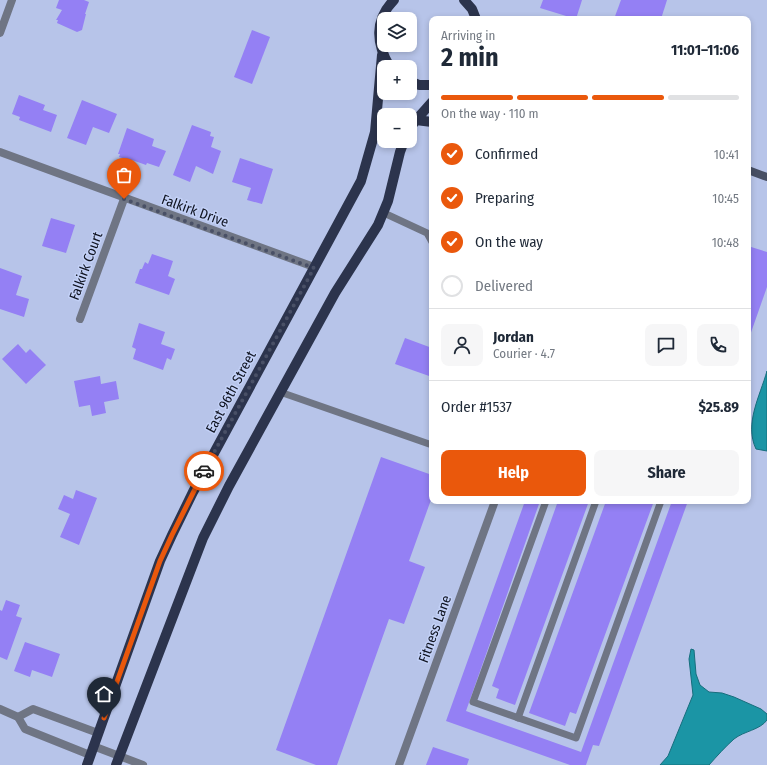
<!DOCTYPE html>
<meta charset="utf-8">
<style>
:root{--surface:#fff;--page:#f6f6f7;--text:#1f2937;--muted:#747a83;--line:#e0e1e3;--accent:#ea580c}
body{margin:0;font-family:"Fira Sans Condensed",sans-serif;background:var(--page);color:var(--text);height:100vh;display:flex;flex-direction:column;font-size:15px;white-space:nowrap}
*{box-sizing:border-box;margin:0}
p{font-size:13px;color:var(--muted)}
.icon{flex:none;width:22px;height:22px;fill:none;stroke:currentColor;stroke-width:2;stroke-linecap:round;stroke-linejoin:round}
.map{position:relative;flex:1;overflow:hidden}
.panel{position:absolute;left:429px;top:16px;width:322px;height:488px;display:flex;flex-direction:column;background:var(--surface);border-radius:8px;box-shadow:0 2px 6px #0003}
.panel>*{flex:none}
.buttons{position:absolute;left:377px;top:12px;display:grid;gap:8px}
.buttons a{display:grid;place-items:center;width:40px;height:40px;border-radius:8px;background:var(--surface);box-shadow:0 2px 6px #0003;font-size:20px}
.pin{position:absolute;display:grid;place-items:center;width:34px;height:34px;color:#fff;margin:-41px -17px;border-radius:50% 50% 50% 0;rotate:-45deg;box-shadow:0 0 4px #0007}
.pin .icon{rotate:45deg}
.courier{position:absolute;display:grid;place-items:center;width:40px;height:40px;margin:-20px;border:3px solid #ea580c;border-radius:50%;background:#fff;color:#222;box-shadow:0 1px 5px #0007}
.summary em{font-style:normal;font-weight:700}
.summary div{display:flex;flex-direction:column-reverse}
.summary{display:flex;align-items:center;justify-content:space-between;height:68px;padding:0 12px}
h1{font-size:26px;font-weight:700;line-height:30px}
.bar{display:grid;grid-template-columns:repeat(4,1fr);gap:6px 4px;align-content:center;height:48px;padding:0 12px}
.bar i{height:5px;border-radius:3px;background:var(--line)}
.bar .current{background:var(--accent)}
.bar p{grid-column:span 4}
.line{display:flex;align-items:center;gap:10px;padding:0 12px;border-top:1px solid var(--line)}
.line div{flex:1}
.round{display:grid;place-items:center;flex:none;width:42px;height:42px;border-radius:8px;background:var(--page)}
ol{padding:0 12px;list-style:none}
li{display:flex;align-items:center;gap:12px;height:44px}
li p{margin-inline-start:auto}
li .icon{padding:4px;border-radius:50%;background:var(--accent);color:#fff;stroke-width:4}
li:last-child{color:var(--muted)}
li i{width:22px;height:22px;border:2px solid var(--line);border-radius:50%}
.button{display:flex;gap:8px;margin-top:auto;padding:8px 12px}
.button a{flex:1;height:46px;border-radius:8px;background:var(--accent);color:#fff;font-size:16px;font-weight:700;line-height:46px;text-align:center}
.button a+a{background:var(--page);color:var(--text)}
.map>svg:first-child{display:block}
.water{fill:#1b95a5;stroke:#176e7d}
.building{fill:#9480f4}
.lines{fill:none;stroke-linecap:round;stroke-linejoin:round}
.lane{stroke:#6f7584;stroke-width:7}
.street{stroke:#6f7584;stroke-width:8}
.secondary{stroke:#474f64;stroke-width:8}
.primary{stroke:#2c344d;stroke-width:10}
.done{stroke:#495066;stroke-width:4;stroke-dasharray:0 7.2}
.route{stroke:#ea580c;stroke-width:5}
.labels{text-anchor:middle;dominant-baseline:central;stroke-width:3;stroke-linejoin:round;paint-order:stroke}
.street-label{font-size:14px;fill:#0e121f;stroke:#c3d1f7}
</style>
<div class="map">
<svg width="767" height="765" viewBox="0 0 767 765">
<rect width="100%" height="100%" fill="#b7c4e9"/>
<g class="water">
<path d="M767,371V451L756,449C744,424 760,396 767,371Z"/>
<path d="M691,649L694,650L696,674L700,685L709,692L722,693L734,697L761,709L767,714V720C760,730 744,731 734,739C725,747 717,756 709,765H660L668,756L693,695L689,659Z"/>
</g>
<g class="building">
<polygon points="59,0 84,0 89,2 85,14 86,14 82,30 77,32 57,23 58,20 56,20 62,10 56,8"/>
<polygon points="543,0 582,0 576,19 540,8"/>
<polygon points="621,0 667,0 661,19 614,19"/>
<polygon points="252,30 270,37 252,84 234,77"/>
<polygon points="19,95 45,105 43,110 57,115 51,132 19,120 20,117 12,114"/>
<polygon points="82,100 117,114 109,133 93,127 86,145 67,138"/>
<polygon points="192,125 211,132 210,136 214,137 211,147 221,151 213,174 196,166 190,182 173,175"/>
<polygon points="127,128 154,139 152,146 166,151 159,167 147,163 146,165 132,160 132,161 119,157 120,154 118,154"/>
<polygon points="240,158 273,169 262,204 247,200 251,188 232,182"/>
<polygon points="51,218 75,225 66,253 42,246"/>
<polygon points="748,246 767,252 767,287 748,341"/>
<polygon points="152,254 173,261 168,276 175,279 169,295 135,283 140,269 142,269 145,262 148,264"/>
<polygon points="0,268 22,276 16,295 29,299 24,317 0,309"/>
<polygon points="139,323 165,332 161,344 175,349 171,360 167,358 163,370 133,359 136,349 132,347"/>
<polygon points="405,338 432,348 432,377 395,364"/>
<polygon points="18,344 26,353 30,349 46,365 26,384 2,359"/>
<polygon points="100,376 101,384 116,381 119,399 104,402 106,413 92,416 90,405 79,407 74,381"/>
<polygon points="381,457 432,475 432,497 409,561 425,567 404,624 389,619 337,765 316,765 276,750"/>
<polygon points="76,490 97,498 79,545 60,537 70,514 58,509 64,495 73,499"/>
<polygon points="525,501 540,501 466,711 581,752 672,501 688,501 599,746 593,745 586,765 570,765 446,721"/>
<polygon points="558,501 589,501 515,705 496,698 499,689 492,686"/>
<polygon points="606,501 654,501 576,714 570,712 565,726 529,713"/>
<polygon points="6,600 20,605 16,616 22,618 7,660 0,657 0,610 2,611"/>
<polygon points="25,642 60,654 52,677 32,670 30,677 14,671"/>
<polygon points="433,747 469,759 467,765 426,765"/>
</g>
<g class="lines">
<g class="lane">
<polyline points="384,213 427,233 432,242"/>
<polyline points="280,392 432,445"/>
<polyline points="546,501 473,702 576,738 661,501"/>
<polyline points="518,718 596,501"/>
</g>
<g class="street">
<polyline points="0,33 12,0"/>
<polyline points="0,152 314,267"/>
<polyline points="80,319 124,199"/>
<polyline points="0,709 18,717 25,729 90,755"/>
<polyline points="18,717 33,709 98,733"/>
<polyline points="93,746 143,765"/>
<polyline points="399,765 495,501"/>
</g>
<polyline class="secondary" points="748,170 767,177"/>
<g class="primary">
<polyline points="464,0 472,9 476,19"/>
<path d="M390,67C376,44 374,20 394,0"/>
<polyline points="410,81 419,85 432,85"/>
<polyline points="416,120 432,122"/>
<polyline points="410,128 416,120 432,102"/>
<polyline points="87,765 160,561 172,535 193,492 361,181 375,132 382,55"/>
<polyline points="116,765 203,538 229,486 335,293 378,225 388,201 400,152 404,141"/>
</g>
</g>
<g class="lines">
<polyline class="done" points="124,199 314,268 204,471"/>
<polyline class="route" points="104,718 160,561 172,535 204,471"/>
</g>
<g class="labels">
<g class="street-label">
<text transform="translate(195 211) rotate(20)">Falkirk Drive</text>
<text transform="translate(86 266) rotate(-70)">Falkirk Court</text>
<text transform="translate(231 392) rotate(-62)">East 96th Street</text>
<text transform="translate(435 629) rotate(-70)">Fitness Lane</text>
</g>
</g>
</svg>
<div class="buttons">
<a><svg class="icon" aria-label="layers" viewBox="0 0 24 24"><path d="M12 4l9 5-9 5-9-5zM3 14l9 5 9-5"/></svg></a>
<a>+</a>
<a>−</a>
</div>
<div class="pin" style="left:124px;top:199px;background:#ea580c"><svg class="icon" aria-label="bag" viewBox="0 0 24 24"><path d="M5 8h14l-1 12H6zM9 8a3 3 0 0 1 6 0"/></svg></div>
<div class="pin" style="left:104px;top:718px;background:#1f2937"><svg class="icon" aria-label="home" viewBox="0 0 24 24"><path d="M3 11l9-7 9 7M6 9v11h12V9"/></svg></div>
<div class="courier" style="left:204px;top:471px"><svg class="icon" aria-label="car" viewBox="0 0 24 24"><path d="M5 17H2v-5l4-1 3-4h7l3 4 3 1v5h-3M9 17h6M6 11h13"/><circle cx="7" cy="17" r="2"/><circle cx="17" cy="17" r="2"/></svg></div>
<section class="panel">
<div class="summary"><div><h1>2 min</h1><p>Arriving in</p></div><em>11:01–11:06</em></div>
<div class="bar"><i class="current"></i><i class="current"></i><i class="current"></i><i></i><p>On the way · 110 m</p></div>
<ol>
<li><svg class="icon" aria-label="check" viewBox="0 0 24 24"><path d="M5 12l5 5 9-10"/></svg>Confirmed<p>10:41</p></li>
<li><svg class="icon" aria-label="check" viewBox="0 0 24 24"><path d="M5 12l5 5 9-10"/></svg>Preparing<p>10:45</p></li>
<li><svg class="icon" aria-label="check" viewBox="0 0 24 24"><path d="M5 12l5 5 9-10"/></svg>On the way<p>10:48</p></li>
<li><i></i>Delivered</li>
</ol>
<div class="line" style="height:72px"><a class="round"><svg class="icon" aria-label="person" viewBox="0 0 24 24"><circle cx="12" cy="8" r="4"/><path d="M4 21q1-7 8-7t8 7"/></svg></a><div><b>Jordan</b><p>Courier · 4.7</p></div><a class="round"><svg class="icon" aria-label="chat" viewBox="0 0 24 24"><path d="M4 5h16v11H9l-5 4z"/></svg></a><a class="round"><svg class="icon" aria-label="phone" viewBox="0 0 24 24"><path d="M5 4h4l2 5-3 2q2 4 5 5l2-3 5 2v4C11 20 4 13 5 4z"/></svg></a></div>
<div class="line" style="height:52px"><div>Order #1537</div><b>$25.89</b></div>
<div class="button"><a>Help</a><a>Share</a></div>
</section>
</div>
